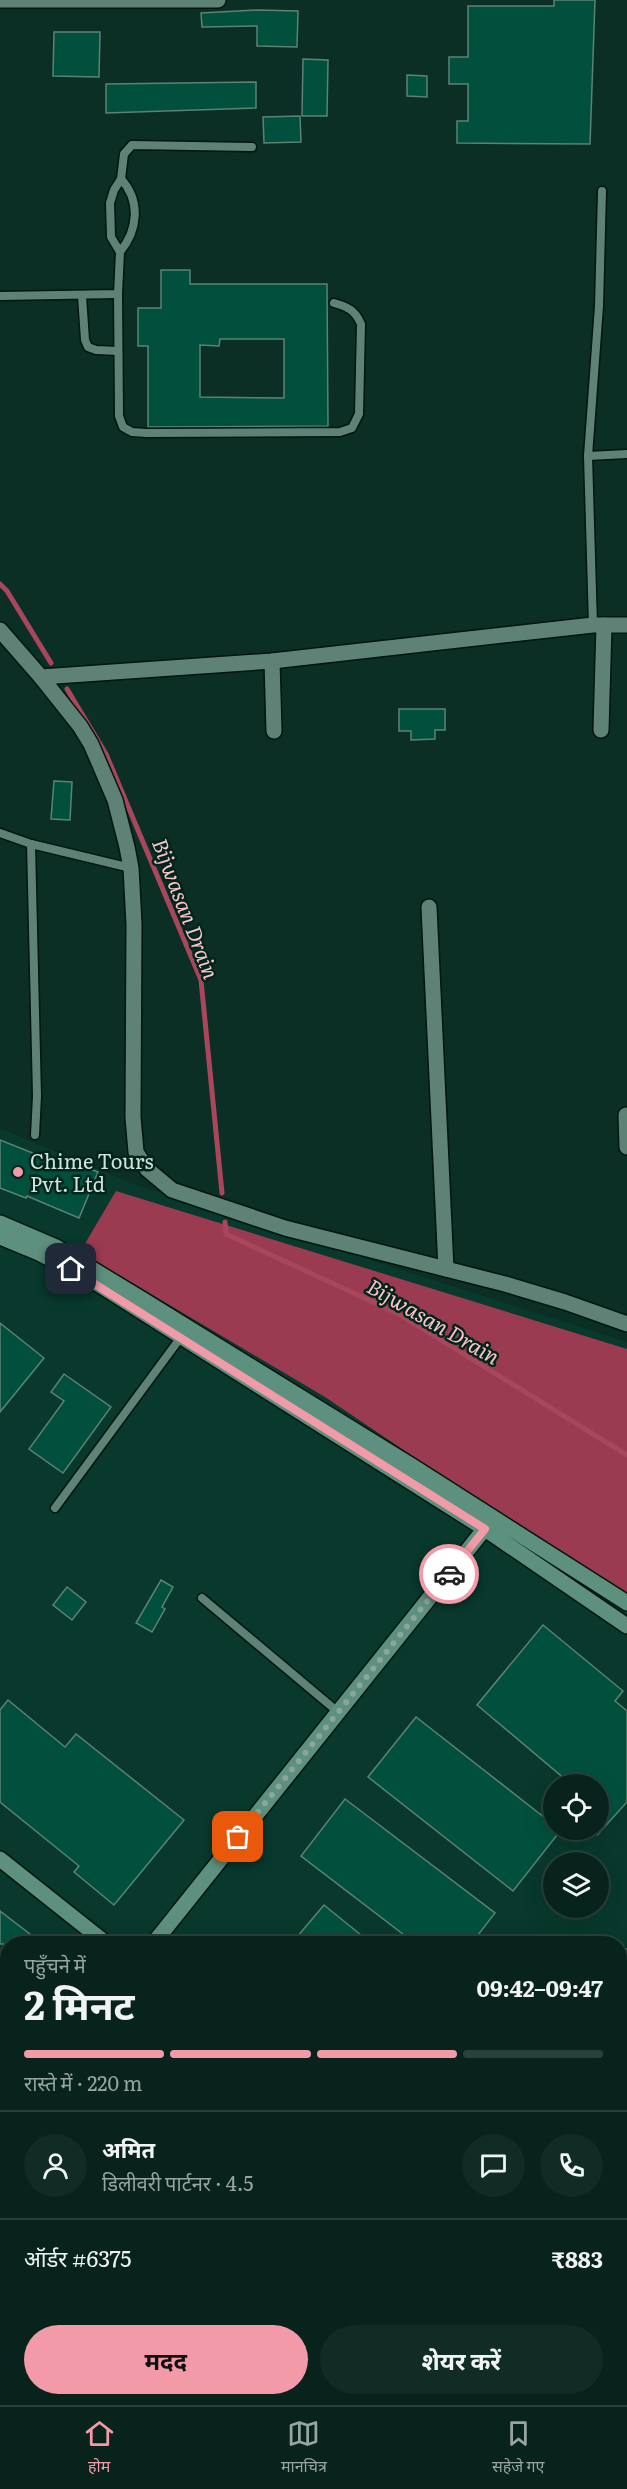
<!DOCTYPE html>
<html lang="hi">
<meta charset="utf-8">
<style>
:root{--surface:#08231c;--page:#112b25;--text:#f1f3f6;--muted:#98a4a3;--line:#29403b;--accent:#f39aa8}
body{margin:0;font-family:Literata,"Noto Sans Devanagari",serif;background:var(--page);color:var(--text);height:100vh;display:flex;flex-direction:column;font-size:22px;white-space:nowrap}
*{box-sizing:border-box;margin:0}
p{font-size:20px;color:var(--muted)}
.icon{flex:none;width:33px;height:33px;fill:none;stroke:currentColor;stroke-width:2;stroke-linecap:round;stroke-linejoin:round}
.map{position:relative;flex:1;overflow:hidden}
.drawer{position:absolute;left:0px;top:1936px;width:627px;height:470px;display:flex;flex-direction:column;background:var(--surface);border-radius:24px 24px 0 0;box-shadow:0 6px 24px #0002,0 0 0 2px var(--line)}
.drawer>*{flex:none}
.controls{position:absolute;left:543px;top:1774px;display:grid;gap:12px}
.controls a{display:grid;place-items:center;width:66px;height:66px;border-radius:50%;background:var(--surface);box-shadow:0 6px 24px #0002,0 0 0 2px var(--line);font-size:30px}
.pin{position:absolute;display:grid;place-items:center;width:51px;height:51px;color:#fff;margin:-26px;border-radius:12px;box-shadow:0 3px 9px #0006}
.courier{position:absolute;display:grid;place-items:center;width:60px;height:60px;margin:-30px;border:4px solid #f39aa8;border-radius:50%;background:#fff;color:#222;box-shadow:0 2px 8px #0007}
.summary em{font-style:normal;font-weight:700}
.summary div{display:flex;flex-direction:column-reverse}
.summary{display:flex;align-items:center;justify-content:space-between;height:102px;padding:0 24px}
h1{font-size:39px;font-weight:700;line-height:45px}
.bar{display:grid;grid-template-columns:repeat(4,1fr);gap:9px 6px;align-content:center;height:72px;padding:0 24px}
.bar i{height:8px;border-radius:4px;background:var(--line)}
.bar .active{background:var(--accent)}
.bar p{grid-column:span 4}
.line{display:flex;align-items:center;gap:15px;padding:0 24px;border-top:2px solid var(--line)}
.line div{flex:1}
.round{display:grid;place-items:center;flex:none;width:63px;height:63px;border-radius:32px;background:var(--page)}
.cta{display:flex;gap:12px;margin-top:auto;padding:12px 24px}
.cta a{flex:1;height:69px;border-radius:36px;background:var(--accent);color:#111;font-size:24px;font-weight:700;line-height:69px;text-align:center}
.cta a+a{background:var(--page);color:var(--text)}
.tab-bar{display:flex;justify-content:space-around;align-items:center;height:84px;border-top:2px solid var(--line);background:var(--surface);font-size:16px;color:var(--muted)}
.tab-bar a{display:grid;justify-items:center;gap:3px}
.tab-bar .active{color:var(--accent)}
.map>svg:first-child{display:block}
.built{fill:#08392c;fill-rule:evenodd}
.forest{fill:#9b3b51}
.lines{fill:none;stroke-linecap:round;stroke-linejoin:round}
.stream{stroke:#a8475b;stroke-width:5}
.building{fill:#00503d;stroke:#5d8274;stroke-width:1.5;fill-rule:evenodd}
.lane-casing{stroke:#00160e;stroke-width:11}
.street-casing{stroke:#00160e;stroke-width:18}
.secondary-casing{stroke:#00160e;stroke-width:18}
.lane{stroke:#5e8275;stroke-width:8}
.street{stroke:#5e8275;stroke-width:15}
.secondary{stroke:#5e907f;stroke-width:15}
.done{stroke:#8ba49c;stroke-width:6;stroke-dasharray:0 10.8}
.route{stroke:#f39aa8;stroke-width:8}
.poi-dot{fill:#f39aa8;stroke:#01251b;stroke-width:2}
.labels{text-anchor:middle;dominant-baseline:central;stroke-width:5;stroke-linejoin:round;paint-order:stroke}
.poi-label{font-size:20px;fill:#d0e3dc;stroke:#01251b;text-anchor:start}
.water-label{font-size:21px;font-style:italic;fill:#fac2ca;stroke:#01251b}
</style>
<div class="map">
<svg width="627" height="2405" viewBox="0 0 627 2405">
<rect width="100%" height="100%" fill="#0b2f25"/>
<path class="built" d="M0,1128L130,1183L627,1342V2405H0ZM554,1785H598V1830H554ZM554,1863H598V1908H554ZM8,1944H620V2398H8Z"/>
<polygon class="forest" points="116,1191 627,1349 627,1601 325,1397 80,1252"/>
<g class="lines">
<g class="stream">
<polyline points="0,584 7,591 51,663"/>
<polyline points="67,689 106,754 201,980 222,1193"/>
<polyline points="225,1222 226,1234 399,1314 627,1455"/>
</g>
</g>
<g class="building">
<polygon points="554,0 595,0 590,144 457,143 457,121 468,121 468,84 449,84 449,57 468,57 468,6 554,6"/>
<polygon points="258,10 298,11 297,47 257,46 257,26 202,27 201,13"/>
<polygon points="54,32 100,32 99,77 53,76"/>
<polygon points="303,59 328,60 327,116 302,116"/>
<polygon points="407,75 427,76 427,97 407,96"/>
<polygon points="256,82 256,108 106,113 106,84"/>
<polygon points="300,116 301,142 264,143 263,117"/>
<path d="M161,270H190V284H327L328,426L148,427V346H138V308H161ZM220,339H284V398L200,397V345L219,346Z"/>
<polygon points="399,709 445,709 445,730 435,730 435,739 411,740 411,731 399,731"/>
<polygon points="54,781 72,782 70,820 51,819"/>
<polygon points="0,1140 55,1162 58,1156 98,1172 79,1218 27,1196 26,1198 0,1188"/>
<polygon points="0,1323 44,1358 0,1412"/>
<polygon points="64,1374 111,1407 63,1473 29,1449 64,1401 51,1392"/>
<polygon points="161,1580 173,1587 162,1607 165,1609 152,1632 136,1623"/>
<polygon points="67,1587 86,1602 72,1620 53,1605"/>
<polygon points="543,1625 623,1691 615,1701 627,1711 627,1802 598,1834 598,1785 572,1785 477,1705"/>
<polygon points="8,1700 65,1747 76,1734 184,1820 114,1905 74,1872 79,1866 0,1802 0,1710"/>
<polygon points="416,1717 554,1825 554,1830 561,1830 513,1891 368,1777"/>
<polygon points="345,1799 495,1913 471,1944 416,1944 301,1856"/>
<polygon points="324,1905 372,1944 291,1944"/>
<polygon points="0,1911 43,1944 0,1944"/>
</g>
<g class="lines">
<defs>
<g id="lane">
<path d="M120,252C138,230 141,201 121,179"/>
<path d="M118,294L119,416L123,427L132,432L146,433L340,432L352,428L359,414L361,324C355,310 348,307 334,303"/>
<polyline points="0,296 118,294 120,252 111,237 110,203 114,190 121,179 124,154 132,145 252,147"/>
<polyline points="82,296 85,340 88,347 96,350 118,351"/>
<polyline points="588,456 627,454"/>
<polyline points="593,625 588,456 599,306 602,191"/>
<polyline points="0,833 31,844 131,868"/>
<polyline points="31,844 37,1096 35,1135"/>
<polyline points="55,1508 181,1337"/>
<polyline points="202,1598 338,1712"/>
<polyline points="620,1960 627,1952"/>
<polyline points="0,2307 8,2313"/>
<polyline points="620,2379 627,2385"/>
<polyline points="108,2398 115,2405"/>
<polyline points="350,2405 355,2398"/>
<polyline points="557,2405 563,2398"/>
</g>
<g id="street">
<polyline points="1,0 218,0"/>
<polyline points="0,630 41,677 272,661 593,625 627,625"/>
<polyline points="272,661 274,731"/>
<polyline points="41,677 80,726 91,744 115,800 127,847 131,868 134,924 133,1117 136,1152 147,1169 172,1190 285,1228 505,1284 565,1302 627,1324"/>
<polyline points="601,730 604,625"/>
<polyline points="429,907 446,1269"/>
<polyline points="626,1115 627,1147"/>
</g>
<g id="secondary">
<polyline points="0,1223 56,1247 140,1298 412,1466 627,1603"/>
<polyline points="0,1237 39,1253 98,1284 485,1529 627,1626"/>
<polyline points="0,1859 107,1944"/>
<polyline points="153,1944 490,1522"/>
<polyline points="0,2136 8,2126"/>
</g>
</defs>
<use href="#lane" class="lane-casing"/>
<use href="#street" class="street-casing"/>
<use href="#secondary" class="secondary-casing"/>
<use href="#lane" class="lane"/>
<use href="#street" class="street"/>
<use href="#secondary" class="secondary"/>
</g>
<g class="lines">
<polyline class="done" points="238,1837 449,1574"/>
<polyline class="route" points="71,1269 485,1529 449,1574"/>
</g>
<circle class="poi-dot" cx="18" cy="1172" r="6"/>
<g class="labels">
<g class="poi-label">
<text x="30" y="1160">Chime Tours<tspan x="30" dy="23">Pvt. Ltd</tspan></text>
</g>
<g class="water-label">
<text transform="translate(187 908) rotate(69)">Bijwasan Drain</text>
<text transform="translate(434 1320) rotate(30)">Bijwasan Drain</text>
</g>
</g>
</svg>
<div class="controls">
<a><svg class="icon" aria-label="locate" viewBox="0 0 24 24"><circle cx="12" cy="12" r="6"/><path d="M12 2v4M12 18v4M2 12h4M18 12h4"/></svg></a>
<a><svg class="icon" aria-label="layers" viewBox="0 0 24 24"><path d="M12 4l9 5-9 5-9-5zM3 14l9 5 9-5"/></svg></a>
</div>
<div class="pin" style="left:238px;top:1837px;background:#ea580c"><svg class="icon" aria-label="bag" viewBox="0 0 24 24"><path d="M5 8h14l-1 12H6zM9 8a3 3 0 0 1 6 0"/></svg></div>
<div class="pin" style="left:71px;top:1269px;background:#1f2937"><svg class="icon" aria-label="home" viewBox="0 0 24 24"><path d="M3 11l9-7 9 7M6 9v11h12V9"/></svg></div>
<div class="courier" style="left:449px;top:1574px"><svg class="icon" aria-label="car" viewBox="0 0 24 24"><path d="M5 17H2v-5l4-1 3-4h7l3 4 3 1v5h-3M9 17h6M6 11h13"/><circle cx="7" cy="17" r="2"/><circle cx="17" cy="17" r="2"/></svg></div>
<section class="drawer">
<div class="summary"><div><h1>2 मिनट</h1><p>पहुँचने में</p></div><em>09:42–09:47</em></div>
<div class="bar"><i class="active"></i><i class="active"></i><i class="active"></i><i></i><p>रास्ते में · 220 m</p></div>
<div class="line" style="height:108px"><a class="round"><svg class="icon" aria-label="person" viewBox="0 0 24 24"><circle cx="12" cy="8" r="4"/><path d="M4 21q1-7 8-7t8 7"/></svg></a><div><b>अमित</b><p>डिलीवरी पार्टनर · 4.5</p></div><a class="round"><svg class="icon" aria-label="chat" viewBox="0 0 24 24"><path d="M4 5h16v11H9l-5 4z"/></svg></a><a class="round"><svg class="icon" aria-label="phone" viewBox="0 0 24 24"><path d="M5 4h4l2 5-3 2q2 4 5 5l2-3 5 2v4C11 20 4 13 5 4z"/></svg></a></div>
<div class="line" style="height:78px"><div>ऑर्डर #6375</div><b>₹883</b></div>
<div class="cta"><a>मदद</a><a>शेयर करें</a></div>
</section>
</div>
<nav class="tab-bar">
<a class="active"><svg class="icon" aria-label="home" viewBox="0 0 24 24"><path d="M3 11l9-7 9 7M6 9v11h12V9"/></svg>होम</a>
<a><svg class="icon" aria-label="map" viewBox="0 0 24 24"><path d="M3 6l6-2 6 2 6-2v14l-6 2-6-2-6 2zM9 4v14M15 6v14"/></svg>मानचित्र</a>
<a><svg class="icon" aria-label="saved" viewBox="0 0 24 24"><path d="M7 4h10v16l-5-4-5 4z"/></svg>सहेजे गए</a>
</nav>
